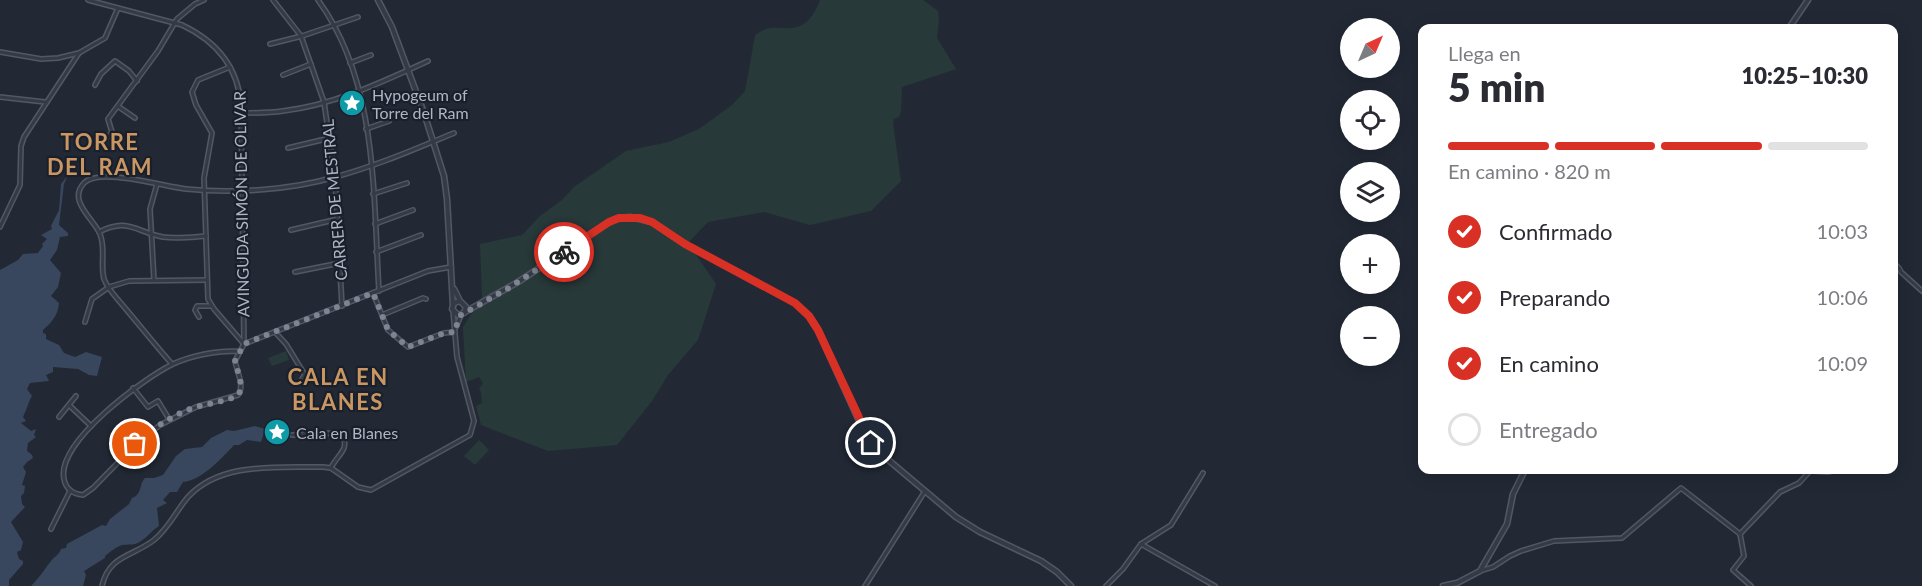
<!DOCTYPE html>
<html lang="es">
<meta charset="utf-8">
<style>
:root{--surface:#fff;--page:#f7f7f7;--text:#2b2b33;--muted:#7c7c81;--line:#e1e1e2;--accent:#d93025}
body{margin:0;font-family:Lato,sans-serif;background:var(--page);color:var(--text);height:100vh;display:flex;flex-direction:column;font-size:22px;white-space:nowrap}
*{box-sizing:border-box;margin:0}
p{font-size:20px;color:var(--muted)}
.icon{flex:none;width:33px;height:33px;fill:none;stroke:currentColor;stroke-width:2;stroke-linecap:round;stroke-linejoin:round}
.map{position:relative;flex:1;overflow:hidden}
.sheet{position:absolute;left:1418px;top:24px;width:480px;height:450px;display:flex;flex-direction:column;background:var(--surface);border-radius:12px;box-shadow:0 3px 15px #0003}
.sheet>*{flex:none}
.needle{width:39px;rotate:44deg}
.controls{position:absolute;left:1340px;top:18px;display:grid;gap:12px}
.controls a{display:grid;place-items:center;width:60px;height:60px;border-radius:50%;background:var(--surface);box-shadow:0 3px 15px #0003;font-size:30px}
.pin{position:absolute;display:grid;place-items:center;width:51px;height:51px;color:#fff;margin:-26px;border:3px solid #fff;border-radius:50%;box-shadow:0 2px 6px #0007}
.courier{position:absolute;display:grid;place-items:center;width:60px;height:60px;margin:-30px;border:4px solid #d93025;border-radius:50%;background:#fff;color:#222;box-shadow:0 2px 8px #0007}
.summary em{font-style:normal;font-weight:800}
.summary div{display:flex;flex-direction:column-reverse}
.summary{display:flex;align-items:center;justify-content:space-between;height:102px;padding:0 30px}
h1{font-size:39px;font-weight:800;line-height:45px}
.bar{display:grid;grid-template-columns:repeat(4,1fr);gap:9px 6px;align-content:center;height:72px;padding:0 30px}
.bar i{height:8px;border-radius:4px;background:var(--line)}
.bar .current{background:var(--accent)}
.bar p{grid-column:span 4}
ol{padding:0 30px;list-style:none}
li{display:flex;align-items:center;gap:18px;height:66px}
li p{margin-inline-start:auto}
li .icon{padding:6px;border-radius:50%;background:var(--accent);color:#fff;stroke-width:4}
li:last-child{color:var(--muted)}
li i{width:33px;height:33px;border:3px solid var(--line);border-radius:50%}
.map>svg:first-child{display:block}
.green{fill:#28393a}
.water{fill:#38465e}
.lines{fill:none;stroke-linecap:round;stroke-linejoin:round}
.minor-casing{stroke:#525864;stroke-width:6}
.tertiary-casing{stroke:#525864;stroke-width:7}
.minor{stroke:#353b46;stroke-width:3}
.tertiary{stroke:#353b46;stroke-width:4}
.done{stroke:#7e8491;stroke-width:6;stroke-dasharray:0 10.8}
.route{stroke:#d93025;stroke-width:8}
.labels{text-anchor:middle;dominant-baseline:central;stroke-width:4.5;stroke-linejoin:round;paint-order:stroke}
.poi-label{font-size:16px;fill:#afb5c3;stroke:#1a202b;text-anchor:start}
.street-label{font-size:16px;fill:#afb5c3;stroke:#1a202b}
.district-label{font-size:22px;font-weight:bold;letter-spacing:1.5px;fill:#ca9763;stroke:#1a202b}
</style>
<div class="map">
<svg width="1922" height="586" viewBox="0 0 1922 586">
<rect width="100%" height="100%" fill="#222935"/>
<g class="green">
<path d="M820,0H923L938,11L939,19L937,38L956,69L902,87L901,111L899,117L894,119L893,123L901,181L871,211L810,225L764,212L708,222L688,243L716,284L698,340L668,375L652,401L617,445L548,451L481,425L476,406L482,403L481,392L479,389L483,383L479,377L466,382L463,327L482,297L480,244L522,235L540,216L562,200L574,187L626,151L669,142L699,129L732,105L745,91L755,36C777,14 801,49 820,0Z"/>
<polygon points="286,351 289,360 272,366 268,358"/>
<polygon points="479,440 489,450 475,465 464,456"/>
</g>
<g class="water">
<path d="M68,175L64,184L59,225L68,233V236L60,237L57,250L50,260L61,273L58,287L51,296L59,303C58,316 51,323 43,330V333L46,334V339L59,345L64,353L75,357L86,352L102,357L97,376L89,375L78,369L53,367V372L46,375L49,381L30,383L27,389L32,396C28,403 27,409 23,417L26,421L21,423L31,431L36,429L34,435L36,437L28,443L27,451L32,455L33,458L27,462L23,467L26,472L22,485L25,486L24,493L21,496L22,504L25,507L11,522L23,542L21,550L17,552L19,559L23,561V564L9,580V586H0V270L18,260L23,254L38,253L43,246L42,244L47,239L41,235L52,229L51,226L59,210L61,184Z"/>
<path d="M255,426L265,429L261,442L247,440L239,445H234C223,457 201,481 183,482L177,492H170L163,500L167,503L157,508L159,526C152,530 148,537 141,541C135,546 129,544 122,545C116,547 110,552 105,556V558L84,571L86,575L83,586H31C39,578 44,570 51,561C55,556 59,555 61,549L66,548L67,544L102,525L106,526L110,519L129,504L132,498C142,495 139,484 145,478H154L163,475L176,456L185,449L202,447L211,438L227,430L234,431Z"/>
</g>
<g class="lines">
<defs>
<g id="minor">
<path d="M88,0L182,25C216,41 238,67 241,105L244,344L235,361C237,372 245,386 238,395L196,407L160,425L135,445L93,488L83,495C73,494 66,490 64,479C56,442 144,378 173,364C195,354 216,351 240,351"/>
<polyline points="273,0 301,36 324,102 335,178 342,306"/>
<path d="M318,0C378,82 373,194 379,291"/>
<polyline points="270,44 302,36 358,17"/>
<polyline points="0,52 41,59 58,58 79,53 105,38 118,8"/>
<polyline points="350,63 371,55"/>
<polyline points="230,67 198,80 192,92 196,105 212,133 204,178 208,299 214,309 244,344"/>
<polyline points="283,75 311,64"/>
<polyline points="95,85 101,74 115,61 129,71 137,81"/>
<polyline points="0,97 45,102"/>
<polyline points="119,107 135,118"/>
<path d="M241,113C255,113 269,113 283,111C334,105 382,82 428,61"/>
<polyline points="366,129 389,121"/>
<polyline points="108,137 112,132 108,119 158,51 177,19 195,4 204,0"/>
<polyline points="288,148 330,138"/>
<polyline points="373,194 407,183"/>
<polyline points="375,224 413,210"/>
<polyline points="0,227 20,185 21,146 24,137 79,53"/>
<polyline points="291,230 338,219"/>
<path d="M99,232C128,217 136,232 163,237C177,239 192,237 206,236"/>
<polyline points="376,252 421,235"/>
<polyline points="1893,262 1899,268 1901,272 1922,291"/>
<polyline points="295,272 340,263"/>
<polyline points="154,280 150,209 157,184"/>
<polyline points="373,293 388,330 408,347 444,333 455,332"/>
<polyline points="382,315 423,298 426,299"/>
<polyline points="199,317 195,310 197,306 211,306"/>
<polyline points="85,322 92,299 109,287 129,281 207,280"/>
<polyline points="456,327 461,315"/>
<polyline points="275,332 286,344 305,375 302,379"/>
<polyline points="244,344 428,271 451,267"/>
<path d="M172,364C156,346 141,327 125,308C118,299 108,290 104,279C100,264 106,249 100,234C94,219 67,201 84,183C100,167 165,187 186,189C232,194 291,190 335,177C376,166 415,149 454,133"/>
<polyline points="133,388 148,407 158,401 169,419"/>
<polyline points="69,405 91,426"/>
<polyline points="59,417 76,396"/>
<path d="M292,435C304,435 351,425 344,448C341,455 334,461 331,468"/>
<polyline points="331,468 358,487 371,490 470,435 474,421 457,357 453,311"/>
<polyline points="1811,471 1828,472 1835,470"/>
<polyline points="51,529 70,491"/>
<polyline points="1740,534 1744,556 1733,570 1751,586"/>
<polyline points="1141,544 1215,586"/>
<polyline points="1480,571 1493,567 1510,556 1521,551 1554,541 1622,538 1681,488 1740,534 1780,492 1799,483 1811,470"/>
<path d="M102,586C109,555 132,557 154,540C169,528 176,511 188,497C221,461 279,468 323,467L331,468"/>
<polyline points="865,586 925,491"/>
<polyline points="1106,586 1123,569 1141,544 1171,525 1203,473"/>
</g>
<g id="tertiary">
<polyline points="378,0 392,27 424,113 444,176 447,199 453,306"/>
<polyline points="1789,28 1808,0"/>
<polyline points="454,289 460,301 466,307 464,313 458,315 452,309 454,303 460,301"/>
<polyline points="465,312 518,282 609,222 619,218 630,217 652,222 685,244 795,303 809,316 818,330 864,432 880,453 956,517 980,532 1041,561 1057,572 1071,586"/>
<polyline points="1443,586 1457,583 1480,571 1507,524 1513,494 1525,470"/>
</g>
</defs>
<use href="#minor" class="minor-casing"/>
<use href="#tertiary" class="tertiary-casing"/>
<use href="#minor" class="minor"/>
<use href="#tertiary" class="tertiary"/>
</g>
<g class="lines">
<path class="done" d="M135,444C153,429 173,414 196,407C210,403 225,402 238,395C245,386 237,372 235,361L244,344L373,293L388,330L408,347L444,333L455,332L458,320L461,315L507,289L564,252"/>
<polyline class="route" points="564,252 609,222 619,218 640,218 652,222 685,244 795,303 809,316 818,330 871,443"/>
</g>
<defs>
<symbol id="sight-disc" viewBox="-11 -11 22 22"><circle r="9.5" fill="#0f9aa8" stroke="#1a202b"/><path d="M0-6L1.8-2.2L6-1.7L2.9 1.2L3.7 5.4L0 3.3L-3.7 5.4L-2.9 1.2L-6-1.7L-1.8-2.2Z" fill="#fff"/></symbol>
</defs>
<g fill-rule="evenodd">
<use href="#sight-disc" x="337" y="88" width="30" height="30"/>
<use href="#sight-disc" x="262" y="417" width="30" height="30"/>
</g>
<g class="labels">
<g class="poi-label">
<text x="372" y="94">Hypogeum of<tspan x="372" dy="18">Torre del Ram</tspan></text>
<text x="296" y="432">Cala en Blanes</text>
</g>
<g class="street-label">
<text transform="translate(334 200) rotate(-95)">CARRER DE MESTRAL</text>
<text transform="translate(241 204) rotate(-91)">AVINGUDA SIMÓN DE OLIVAR</text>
</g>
<g class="district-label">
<text x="100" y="141">TORRE<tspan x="100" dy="25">DEL RAM</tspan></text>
<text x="338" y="376">CALA EN<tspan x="338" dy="25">BLANES</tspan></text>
</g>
</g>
</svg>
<div class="controls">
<a><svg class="needle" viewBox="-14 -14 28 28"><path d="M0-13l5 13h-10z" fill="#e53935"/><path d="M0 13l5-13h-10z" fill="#7c7c81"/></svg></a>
<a><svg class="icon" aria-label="locate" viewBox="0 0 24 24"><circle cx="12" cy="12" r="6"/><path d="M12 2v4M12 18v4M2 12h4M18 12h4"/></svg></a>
<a><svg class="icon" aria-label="layers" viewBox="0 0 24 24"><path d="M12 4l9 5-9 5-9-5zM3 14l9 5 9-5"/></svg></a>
<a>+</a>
<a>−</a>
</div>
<div class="pin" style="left:135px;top:444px;background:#ea580c"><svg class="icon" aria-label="bag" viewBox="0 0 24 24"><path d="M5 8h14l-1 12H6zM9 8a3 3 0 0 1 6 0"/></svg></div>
<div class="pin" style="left:871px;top:443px;background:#1f2937"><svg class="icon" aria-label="home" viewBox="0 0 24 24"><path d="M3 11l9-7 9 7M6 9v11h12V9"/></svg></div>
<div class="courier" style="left:564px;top:252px"><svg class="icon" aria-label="bike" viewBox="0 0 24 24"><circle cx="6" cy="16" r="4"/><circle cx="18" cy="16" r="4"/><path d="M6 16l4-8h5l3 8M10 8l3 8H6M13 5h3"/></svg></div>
<section class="sheet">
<div class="summary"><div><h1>5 min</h1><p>Llega en</p></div><em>10:25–10:30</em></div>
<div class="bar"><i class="current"></i><i class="current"></i><i class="current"></i><i></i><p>En camino · 820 m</p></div>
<ol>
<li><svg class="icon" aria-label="check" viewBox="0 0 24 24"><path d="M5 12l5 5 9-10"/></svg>Confirmado<p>10:03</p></li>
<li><svg class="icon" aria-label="check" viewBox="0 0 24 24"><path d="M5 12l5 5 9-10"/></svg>Preparando<p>10:06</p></li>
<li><svg class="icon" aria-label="check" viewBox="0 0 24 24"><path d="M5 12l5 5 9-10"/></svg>En camino<p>10:09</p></li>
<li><i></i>Entregado</li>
</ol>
</section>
</div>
